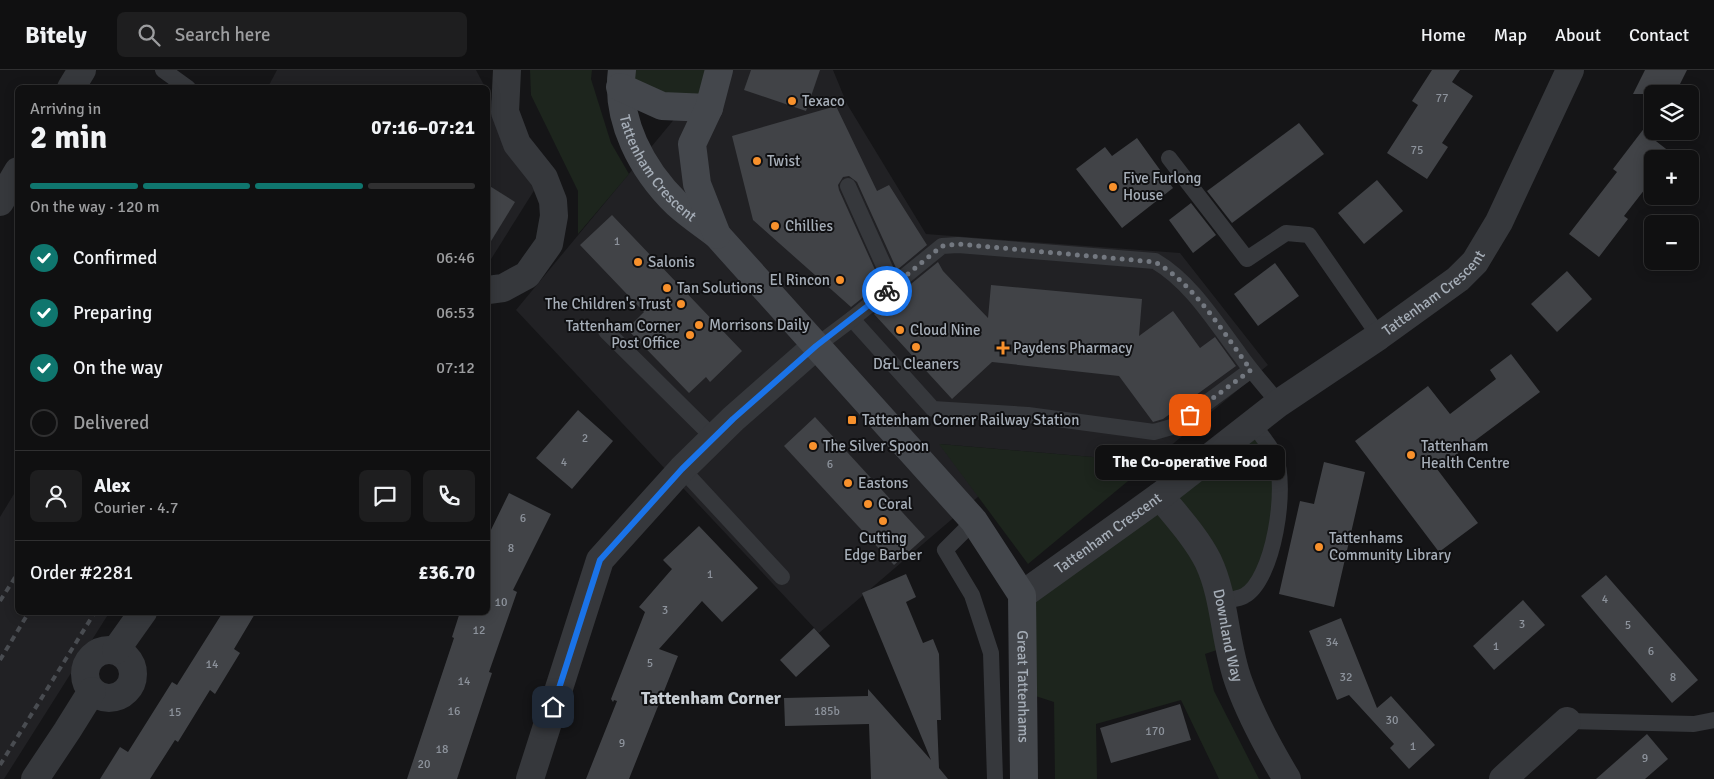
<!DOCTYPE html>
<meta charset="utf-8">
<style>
:root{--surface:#101011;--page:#1e1e1f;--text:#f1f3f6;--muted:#9c9d9f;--line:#303031;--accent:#0f766e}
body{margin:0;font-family:Signika,sans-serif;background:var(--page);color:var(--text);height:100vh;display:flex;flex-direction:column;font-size:19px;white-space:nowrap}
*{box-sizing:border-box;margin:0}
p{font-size:16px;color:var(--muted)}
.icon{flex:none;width:28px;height:28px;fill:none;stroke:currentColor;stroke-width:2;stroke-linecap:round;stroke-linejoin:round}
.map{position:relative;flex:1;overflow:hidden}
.details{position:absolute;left:15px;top:15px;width:475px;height:530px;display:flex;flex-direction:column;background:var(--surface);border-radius:8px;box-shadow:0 2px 12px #0003,0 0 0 1px var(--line)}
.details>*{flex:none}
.controls{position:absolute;left:1644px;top:15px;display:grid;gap:10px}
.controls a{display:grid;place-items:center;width:55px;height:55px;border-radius:8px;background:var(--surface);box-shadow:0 2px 12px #0003,0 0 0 1px var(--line);font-size:25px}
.pin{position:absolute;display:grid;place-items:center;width:42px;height:42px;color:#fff;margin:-21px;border-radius:10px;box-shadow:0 2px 8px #0006}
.courier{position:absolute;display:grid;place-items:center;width:50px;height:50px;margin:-25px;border:4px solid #1a73e8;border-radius:50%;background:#fff;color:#222;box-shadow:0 1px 6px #0007}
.bubble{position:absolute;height:35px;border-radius:8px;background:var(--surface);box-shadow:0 2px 12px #0003,0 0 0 1px var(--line);font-size:16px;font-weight:700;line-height:35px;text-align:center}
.headline em{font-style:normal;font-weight:700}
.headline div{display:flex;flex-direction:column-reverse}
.headline{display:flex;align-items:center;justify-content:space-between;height:85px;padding:0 15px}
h1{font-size:32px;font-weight:700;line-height:38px}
.bar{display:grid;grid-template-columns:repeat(4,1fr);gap:8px 5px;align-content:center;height:60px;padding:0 15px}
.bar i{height:6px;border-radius:4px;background:var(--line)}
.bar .selected{background:var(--accent)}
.bar p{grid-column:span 4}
.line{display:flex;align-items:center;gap:12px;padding:0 15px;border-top:1px solid var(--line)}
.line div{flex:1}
.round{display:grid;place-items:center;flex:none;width:52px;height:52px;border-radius:8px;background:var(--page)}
ol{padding:0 15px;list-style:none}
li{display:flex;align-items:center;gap:15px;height:55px}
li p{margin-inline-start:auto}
li .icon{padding:5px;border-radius:50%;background:var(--accent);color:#fff;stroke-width:4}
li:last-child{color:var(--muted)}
li i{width:28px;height:28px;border:2px solid var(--line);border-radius:50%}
header{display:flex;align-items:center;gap:30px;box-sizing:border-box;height:70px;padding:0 25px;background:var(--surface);border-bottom:1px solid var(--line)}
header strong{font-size:24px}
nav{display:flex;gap:28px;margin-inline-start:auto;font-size:18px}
.search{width:350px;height:45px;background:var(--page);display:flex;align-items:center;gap:12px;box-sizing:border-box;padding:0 18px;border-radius:8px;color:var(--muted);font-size:19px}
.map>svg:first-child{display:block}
.built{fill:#212124}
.green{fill:#1d251d}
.building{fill:#414347}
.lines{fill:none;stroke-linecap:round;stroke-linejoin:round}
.service{stroke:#36383c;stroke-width:16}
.minor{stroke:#36383c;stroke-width:28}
.tertiary{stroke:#36383c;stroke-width:28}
.secondary{stroke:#44474c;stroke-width:28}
.rail{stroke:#494c51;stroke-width:4;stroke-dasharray:6 5;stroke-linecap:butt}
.done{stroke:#737880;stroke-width:5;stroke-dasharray:0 9}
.route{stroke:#1a73e8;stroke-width:6}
.poi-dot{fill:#f8912c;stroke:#101012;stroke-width:2}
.labels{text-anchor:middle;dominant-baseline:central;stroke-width:4;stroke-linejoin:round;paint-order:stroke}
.number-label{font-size:12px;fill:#8d939c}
.poi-label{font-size:15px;fill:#a6aeb8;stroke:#101012;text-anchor:start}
.street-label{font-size:15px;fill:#a6aeb8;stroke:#101012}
.quarter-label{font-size:18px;font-weight:bold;fill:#c7cdd3;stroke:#101012}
</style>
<header>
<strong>Bitely</strong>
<div class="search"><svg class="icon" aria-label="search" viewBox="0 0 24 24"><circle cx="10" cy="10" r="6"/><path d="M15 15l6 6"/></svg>Search here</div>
<nav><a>Home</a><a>Map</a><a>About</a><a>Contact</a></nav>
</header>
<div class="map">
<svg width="1714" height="709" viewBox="0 0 1714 709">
<rect width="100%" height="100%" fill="#151517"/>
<g class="built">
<polygon points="277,0 476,0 485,17 268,17"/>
<polygon points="715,0 833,0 847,34 926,164 1180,183 1268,295 1151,392 940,374 979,426 819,563 516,240"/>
<polygon points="488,23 535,119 488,194"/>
<polygon points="17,419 18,542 109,543 4,709 0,709 0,447"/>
</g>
<g class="green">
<polygon points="530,0 592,0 591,9 611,73 629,104 578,164 578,121 531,25"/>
<polygon points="622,0 719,0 709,38 662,36"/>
<polygon points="1254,354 1279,406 1259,510 1222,532 1229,576 1205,584 1214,621 1259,709 1219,709 1181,630 1096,654 1097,709 1055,709 1054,632 1023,622 1022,525"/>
<polygon points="939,374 1151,392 1028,494"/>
</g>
<g class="building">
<polygon points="751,0 820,0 806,41 744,20"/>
<polygon points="1432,0 1460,0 1452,12 1473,26 1442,73 1448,77 1427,109 1387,83 1418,35 1412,31"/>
<polygon points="1645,0 1687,0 1675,24 1633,24"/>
<polygon points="836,36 877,121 889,115 927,175 897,200 857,112 849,106 843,107 838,115 839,120 881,213 851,237 753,150 732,66"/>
<polygon points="1652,48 1652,68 1679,89 1652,89 1652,110 1624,146 1628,149 1599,187 1569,164 1617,102 1613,99"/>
<polygon points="1299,53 1324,84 1232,153 1207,121"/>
<polygon points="1137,68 1173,118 1122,158 1076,99 1105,77 1112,86"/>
<polygon points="1377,110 1403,141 1364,174 1338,143"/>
<polygon points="488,115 515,132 488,176"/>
<polygon points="1191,133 1216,165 1193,183 1169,150"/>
<polygon points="612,145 742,281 710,312 706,307 689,323 627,259 644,242 580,175"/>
<polygon points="938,192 943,201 988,248 991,215 1142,229 1139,266 1173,241 1200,278 1215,267 1236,296 1163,349 1153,352 1119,306 992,292 952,329 874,244"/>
<polygon points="1275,193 1299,226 1258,256 1234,224"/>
<polygon points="1567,201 1592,229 1557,262 1531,234"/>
<polygon points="1511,284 1540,322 1437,399 1478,453 1439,482 1355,371 1428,316 1450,344 1496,309 1490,300"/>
<polygon points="578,340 613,371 572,419 536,388"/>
<polygon points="815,347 925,467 894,495 784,376"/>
<polygon points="1324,392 1365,402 1334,537 1279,524 1300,431 1314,434"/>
<polygon points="509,423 551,444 513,520 517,522 489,602 492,603 457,709 407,709 454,568 452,567 460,542 488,542 488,466"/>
<polygon points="699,456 758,518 722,552 702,531 659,579 678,586 629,709 586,709 617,631 614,630 613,632 611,629 645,542 639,537 672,499 663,490"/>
<polygon points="906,504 916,527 906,532 923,573 933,569 939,584 941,650 937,650 939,698 948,709 871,709 869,654 785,656 784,628 868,626 868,619 931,690 862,523"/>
<polygon points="1606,505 1698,610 1672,633 1581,526"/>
<polygon points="1523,530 1545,555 1494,600 1473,576"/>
<polygon points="223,542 256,542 234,579 240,583 215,624 210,620 178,672 175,670 150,709 100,709 120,677 128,682 172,612 177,615"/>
<polygon points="1341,548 1377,638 1391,626 1435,675 1409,699 1390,678 1394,674 1349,625 1337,630 1309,561"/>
<polygon points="814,558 830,576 796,607 780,590"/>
<polygon points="1180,634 1191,670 1111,693 1100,658"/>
<polygon points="1647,664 1668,689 1645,709 1596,709"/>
</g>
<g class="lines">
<g class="service">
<polyline points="163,0 188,18"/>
<polyline points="1169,88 1247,189 1286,163 1309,165 1379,266"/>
<polyline points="848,116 893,216"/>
<polyline points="852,249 933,339 1028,345 1154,362 1175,356 1251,300"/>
<polyline points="606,261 714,368"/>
<path d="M816,276L852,249L942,176L958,175L1155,191C1191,212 1215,252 1240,285C1252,302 1266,318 1279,333"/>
<polyline points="682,399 782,507"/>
<polyline points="974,451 945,480 972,525 991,583 995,709"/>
<path d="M1221,532C1228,530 1238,529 1244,526C1274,510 1288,416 1275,386C1270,375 1260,365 1254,354"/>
<polyline points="1567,651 1694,654 1714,650"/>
</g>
<g class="minor">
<polyline points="71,18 82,0"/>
<polyline points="0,132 18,101"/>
<polyline points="488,220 503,218 527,205 549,174 554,146 553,131 544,108 517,74 505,42 507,0"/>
<path id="s1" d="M1160,426C1176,446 1196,467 1208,491C1226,529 1224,573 1239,613C1251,646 1269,679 1287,709"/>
<circle cx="109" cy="604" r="24"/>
<polyline points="116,580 143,542"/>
<polyline points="35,709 67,661 92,621"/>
<polyline points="530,709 600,490 682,399 733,349 816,276"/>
<polyline points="1503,709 1567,651"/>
</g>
<path class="tertiary" id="s2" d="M1022,525L1160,426L1279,333L1379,266L1458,209L1475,192L1499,152L1570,0"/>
<g class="secondary">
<path id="s3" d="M622,0C615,50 642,100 677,134C689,145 704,155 717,165L974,451L1022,525L1024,709"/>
<polyline points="620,17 662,36 709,38"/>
<polyline points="717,165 697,114 692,74 709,38 719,0"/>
</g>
<g class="rail">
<polyline points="0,531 18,503"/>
<polyline points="0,590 29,542"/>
<polyline points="0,695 95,542"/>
</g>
</g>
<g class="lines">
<path class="done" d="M887,221L942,176L958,174L1155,192C1195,214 1224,264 1251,300L1190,345"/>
<polyline class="route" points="553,637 600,490 682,399 733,349 816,276 887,221"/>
</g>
<g class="poi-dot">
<circle cx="792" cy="31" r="5"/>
<circle cx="757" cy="91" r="5"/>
<circle cx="1113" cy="117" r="5"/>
<circle cx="775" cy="156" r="5"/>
<circle cx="638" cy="192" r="5"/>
<circle cx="840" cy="210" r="5"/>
<circle cx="667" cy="218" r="5"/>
<circle cx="681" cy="234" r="5"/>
<circle cx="699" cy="255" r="5"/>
<circle cx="900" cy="260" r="5"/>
<circle cx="690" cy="265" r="5"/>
<circle cx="916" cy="277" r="5"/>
<path d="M1000.5 270.5h5v5h5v5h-5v5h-5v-5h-5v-5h5z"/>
<rect x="847" y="345" width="10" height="10" rx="2.5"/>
<circle cx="813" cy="376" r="5"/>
<circle cx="1411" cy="385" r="5"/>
<circle cx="848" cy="413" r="5"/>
<circle cx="868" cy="434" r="5"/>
<circle cx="883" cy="451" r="5"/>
<circle cx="1319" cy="477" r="5"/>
</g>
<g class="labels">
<g class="number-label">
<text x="1442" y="28">77</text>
<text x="1417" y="80">75</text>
<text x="617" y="171">1</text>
<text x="585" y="368">2</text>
<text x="564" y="392">4</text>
<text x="830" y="394">6</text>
<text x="523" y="448">6</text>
<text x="511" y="478">8</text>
<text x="710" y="504">1</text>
<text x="1605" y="529">4</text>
<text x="501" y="532">10</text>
<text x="665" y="540">3</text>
<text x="1522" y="554">3</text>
<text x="1628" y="555">5</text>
<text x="479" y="560">12</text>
<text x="1332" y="572">34</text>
<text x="1496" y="576">1</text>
<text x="1651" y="581">6</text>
<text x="650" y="593">5</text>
<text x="212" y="594">14</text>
<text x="1346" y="607">32</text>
<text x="1673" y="607">8</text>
<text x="464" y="611">14</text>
<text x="454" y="641">16</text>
<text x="827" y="641">185b</text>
<text x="175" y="642">15</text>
<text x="1392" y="650">30</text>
<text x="1155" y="661">170</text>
<text x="622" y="673">9</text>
<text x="1413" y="676">1</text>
<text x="442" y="679">18</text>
<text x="1645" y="688">9</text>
<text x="424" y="694">20</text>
</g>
<g class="poi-label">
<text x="802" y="31">Texaco</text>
<text x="767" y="91">Twist</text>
<text x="1123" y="108">Five Furlong<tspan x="1123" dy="17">House</tspan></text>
<text x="785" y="156">Chillies</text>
<text x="648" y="192">Salonis</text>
<text x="830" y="210" text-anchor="end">El Rincon</text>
<text x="677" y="218">Tan Solutions</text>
<text x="671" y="234" text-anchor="end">The Children's Trust</text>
<text x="709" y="255">Morrisons Daily</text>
<text x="680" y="256" text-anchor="end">Tattenham Corner<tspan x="680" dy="17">Post Office</tspan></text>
<text x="910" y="260">Cloud Nine</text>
<text x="1013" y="278">Paydens Pharmacy</text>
<text x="916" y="294" text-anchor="middle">D&amp;L Cleaners</text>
<text x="862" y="350">Tattenham Corner Railway Station</text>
<text x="823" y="376">The Silver Spoon</text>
<text x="1421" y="376">Tattenham<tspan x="1421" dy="17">Health Centre</tspan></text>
<text x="858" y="413">Eastons</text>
<text x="878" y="434">Coral</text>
<text x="883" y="468" text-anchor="middle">Cutting<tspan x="883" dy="17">Edge Barber</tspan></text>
<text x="1329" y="468">Tattenhams<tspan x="1329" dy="17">Community Library</tspan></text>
</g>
<g class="street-label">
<text stroke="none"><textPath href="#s3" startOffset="109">Tattenham Crescent</textPath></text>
<text stroke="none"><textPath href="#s2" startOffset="511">Tattenham Crescent</textPath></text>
<text stroke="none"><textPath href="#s2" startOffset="106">Tattenham Crescent</textPath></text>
<text stroke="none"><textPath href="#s1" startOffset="158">Downland Way</textPath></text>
<text stroke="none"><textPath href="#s3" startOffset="765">Great Tattenhams</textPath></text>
</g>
<g class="quarter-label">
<text x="711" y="628">Tattenham Corner</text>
</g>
</g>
</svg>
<div class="controls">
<a><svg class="icon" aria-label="layers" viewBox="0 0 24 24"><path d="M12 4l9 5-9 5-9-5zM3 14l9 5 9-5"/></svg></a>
<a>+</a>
<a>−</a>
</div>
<div class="pin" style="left:1190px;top:345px;background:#ea580c"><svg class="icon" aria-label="bag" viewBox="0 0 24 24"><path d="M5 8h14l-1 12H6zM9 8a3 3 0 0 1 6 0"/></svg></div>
<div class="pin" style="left:553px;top:637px;background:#1f2937"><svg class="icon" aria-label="home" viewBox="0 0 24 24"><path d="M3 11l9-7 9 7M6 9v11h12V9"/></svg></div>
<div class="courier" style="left:887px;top:221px"><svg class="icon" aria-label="bike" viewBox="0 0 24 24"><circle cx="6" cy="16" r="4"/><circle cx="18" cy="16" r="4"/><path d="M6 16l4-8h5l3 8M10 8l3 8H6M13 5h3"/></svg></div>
<div class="bubble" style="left:1095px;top:375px;width:190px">The Co-operative Food</div>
<section class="details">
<div class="headline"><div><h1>2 min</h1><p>Arriving in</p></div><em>07:16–07:21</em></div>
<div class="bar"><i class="selected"></i><i class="selected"></i><i class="selected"></i><i></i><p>On the way · 120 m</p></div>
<ol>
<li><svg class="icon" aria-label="check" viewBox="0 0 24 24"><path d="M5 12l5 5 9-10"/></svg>Confirmed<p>06:46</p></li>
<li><svg class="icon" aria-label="check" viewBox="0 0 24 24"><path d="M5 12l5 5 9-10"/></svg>Preparing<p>06:53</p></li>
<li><svg class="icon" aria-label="check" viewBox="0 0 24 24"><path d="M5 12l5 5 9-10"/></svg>On the way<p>07:12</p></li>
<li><i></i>Delivered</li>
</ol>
<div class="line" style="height:90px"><a class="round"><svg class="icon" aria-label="person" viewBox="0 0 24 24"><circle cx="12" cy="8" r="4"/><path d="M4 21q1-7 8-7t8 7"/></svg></a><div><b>Alex</b><p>Courier · 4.7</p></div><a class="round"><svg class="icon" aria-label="chat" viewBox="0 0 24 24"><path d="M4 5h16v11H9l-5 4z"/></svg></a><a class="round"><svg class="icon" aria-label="phone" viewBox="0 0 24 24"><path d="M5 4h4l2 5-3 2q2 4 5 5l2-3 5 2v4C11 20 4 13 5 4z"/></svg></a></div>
<div class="line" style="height:65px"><div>Order #2281</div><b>£36.70</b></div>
</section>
</div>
